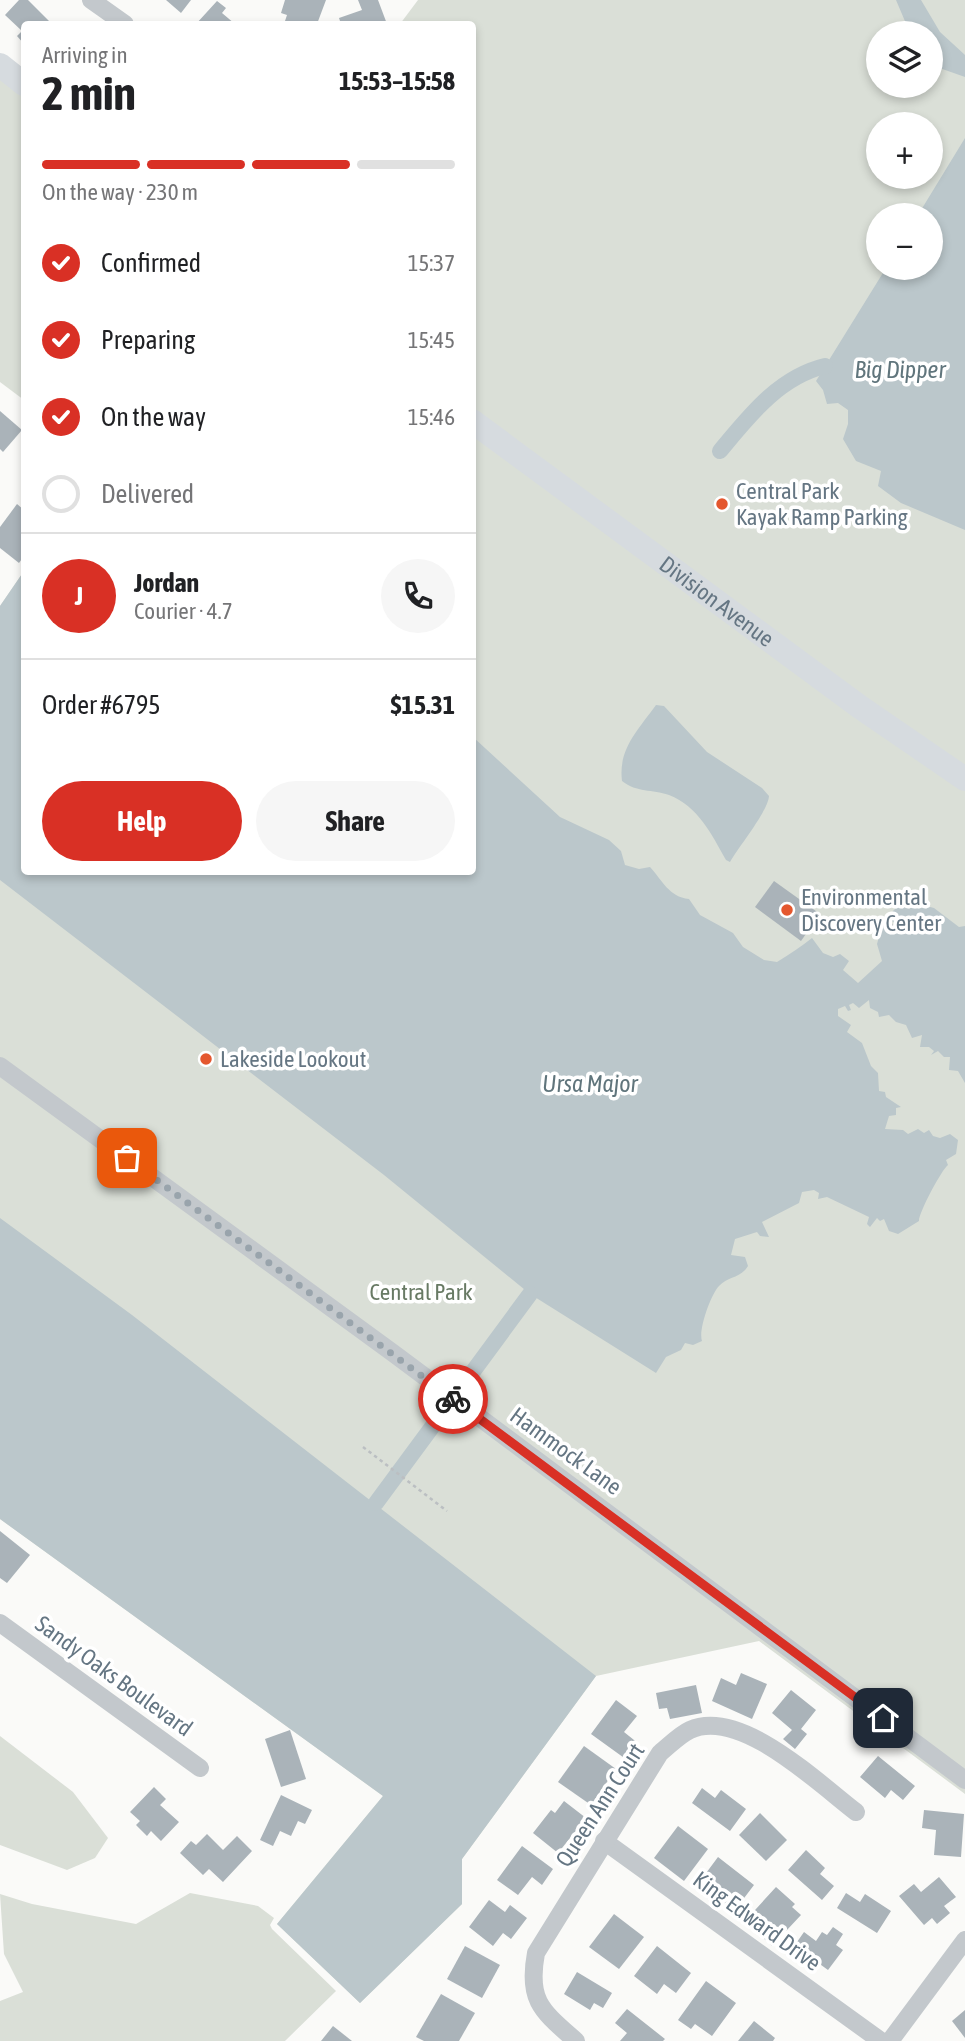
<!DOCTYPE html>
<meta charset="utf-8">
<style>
:root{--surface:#fff;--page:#f6f6f6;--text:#202124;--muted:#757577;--line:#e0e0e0;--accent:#d93025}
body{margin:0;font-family:"Asap Condensed",sans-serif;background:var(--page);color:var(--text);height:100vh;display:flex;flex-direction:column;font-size:26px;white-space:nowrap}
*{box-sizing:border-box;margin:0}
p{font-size:23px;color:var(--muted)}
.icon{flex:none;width:38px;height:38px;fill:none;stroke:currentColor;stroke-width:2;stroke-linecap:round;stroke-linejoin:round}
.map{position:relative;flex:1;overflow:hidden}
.side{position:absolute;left:21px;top:21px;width:455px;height:854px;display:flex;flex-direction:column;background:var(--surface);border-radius:7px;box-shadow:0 4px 10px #0003}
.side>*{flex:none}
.buttons{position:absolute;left:866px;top:21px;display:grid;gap:14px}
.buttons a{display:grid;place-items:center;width:77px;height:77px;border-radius:50%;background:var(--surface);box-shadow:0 4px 10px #0003;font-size:35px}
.pin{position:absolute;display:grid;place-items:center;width:60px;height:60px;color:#fff;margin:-30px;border-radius:14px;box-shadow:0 4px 10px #0006}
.courier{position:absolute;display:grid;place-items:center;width:70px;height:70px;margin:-35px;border:5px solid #d93025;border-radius:50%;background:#fff;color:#222;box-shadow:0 2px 9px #0007}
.head em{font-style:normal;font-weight:700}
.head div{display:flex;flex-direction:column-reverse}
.head{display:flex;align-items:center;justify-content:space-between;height:119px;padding:0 21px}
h1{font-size:46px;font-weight:700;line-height:52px}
.bar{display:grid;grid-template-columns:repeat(4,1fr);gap:10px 7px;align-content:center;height:84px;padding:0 21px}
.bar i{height:9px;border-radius:5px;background:var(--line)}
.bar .current{background:var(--accent)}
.bar p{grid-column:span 4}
.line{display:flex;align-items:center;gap:18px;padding:0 21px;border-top:2px solid var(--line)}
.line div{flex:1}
.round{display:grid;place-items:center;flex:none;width:74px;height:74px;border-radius:37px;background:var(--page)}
ol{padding:0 21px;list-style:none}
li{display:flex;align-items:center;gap:21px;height:77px}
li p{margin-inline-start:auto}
li .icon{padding:7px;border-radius:50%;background:var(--accent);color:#fff;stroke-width:4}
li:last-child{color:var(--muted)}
li i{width:38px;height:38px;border:4px solid var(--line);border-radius:50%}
.cta{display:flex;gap:14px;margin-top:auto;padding:14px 21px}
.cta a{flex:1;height:80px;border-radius:42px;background:var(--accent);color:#fff;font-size:28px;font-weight:700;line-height:80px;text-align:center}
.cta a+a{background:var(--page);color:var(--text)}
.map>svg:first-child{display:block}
.green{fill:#dadfd7;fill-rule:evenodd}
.water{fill:#bbc7cb}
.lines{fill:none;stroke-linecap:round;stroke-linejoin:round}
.canal{stroke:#bbc7cb;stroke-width:16}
.building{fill:#aab3b9}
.path{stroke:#bbbfc2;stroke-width:2.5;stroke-dasharray:3.5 3.5;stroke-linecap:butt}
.street{stroke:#c3c8cc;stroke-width:18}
.secondary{stroke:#d6dbdf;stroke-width:24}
.done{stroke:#99a4ac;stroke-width:7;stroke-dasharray:0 12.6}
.route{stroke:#d93025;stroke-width:9}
.poi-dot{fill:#e4572e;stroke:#fff;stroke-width:2.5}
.labels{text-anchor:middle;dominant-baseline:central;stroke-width:7;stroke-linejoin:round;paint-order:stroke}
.poi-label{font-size:23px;fill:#657683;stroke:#fff;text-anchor:start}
.street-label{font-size:23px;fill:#657683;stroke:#fff}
.park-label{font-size:23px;fill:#687a64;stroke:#fff}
.water-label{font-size:24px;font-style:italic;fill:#60757c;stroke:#fff}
</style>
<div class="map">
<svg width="965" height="2041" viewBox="0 0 965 2041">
<rect width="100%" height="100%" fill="#fafaf8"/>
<g class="green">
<path d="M418,0H965V1794L759,1641L596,1676L462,1859V1904L360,2003L277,1924L383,1796L0,1519V606L24,571V872H472V24H400ZM878,33H931V86H878ZM878,124H931V177H878ZM878,215H931V268H878Z"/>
<polygon points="0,65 24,83 24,400 0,382"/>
<polygon points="0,1736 73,1792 108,1838 95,1858 67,1870 0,1845"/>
<polygon points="190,1893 258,1906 274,1918 270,1925 272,1929 336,1991 285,2041 0,2041 0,2001 23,1992 4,1954 0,1894 32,1904 136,1924"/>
</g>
<g class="water">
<polygon points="896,0 921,0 940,32 965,55 965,77 931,65 931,33 910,33"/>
<polygon points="965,138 965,530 901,503 878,486 881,471 856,461 843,439 848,424 848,410 838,403 827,404 823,390 816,381 886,268 931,268 931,215 918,215"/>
<path d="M24,571V872H472L473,737L560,817L609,840L621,851L625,865L639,869L650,867C662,880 669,897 689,899L700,915L733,933L743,947L764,960L777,962C790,954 802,946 812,938L823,953L833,957L840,954L849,961L843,970L858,983L882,961L877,944L883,922L902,934L910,924L902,918L897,925L887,917L904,900L934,908L959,927L965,926V1083L958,1071L949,1070L950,1057H944L938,1051L931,1055L934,1051L929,1047H920L922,1035L912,1038L906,1025L896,1022L889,1015L879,1017L878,1012L870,1008L869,1000L859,1008L853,1003L849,1005L851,1010L848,1011L845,1006L838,1009V1016L851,1025L847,1032L862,1043L871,1066L878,1073L879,1091L885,1092L886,1097L901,1107L896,1108V1115L889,1116L885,1129L903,1130L908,1134L918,1129L924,1133L929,1130L933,1136L940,1138L950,1134L958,1140L956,1154L946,1160L948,1165C942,1169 918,1214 919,1221L898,1234L889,1231L884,1219L880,1221L877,1218L870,1227L867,1224L869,1217L827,1197L818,1199L819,1193L814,1190L802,1192L799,1203L762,1222L769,1237L760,1236L757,1232L735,1239L731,1255L745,1257L748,1266C740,1279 728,1276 719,1286C711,1294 698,1330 702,1341L693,1345L685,1343L681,1350L666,1357L656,1373L530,1294L384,1175L0,880V606Z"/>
<path d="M656,705L664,706L707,752L762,788L769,796C768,811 740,845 730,862L726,860C712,835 698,806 669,795C652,789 637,793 622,781C618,749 638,730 656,705Z"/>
<polygon points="0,1218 132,1315 596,1676 462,1859 462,1904 360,2003 277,1924 383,1796 0,1519"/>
</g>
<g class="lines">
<g class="canal">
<path d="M720,451C749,416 779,377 825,366"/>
<polyline points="376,1503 530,1294"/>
</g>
</g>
<g class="building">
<polygon points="19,0 28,0 49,21 45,24 24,24 24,44 17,36 22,31 5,15"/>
<polygon points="166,0 191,0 181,13"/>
<polygon points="285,0 326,0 317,24 284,24 287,15 281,13"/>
<polygon points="358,0 378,0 387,24 341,24 339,18 362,10"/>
<polygon points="217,1 226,8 222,13 235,24 196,24"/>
<polygon points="0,411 22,430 3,452 0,449"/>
<polygon points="17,504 24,510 24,556 19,563 0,548 0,527"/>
<polygon points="774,881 820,914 801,941 755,907"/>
<polygon points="0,1531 30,1555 7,1583 0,1578"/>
<polygon points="741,1673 767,1684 752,1719 712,1701 721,1678 736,1685"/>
<polygon points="696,1685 702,1713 670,1719 667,1708 659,1709 656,1693"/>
<polygon points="791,1690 816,1710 801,1729 807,1734 795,1749 783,1739 792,1730 772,1713"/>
<polygon points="616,1700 637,1716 624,1732 639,1744 627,1760 591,1734"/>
<polygon points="290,1730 306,1779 281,1787 265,1739"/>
<polygon points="584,1746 616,1769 591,1805 558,1782"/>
<polygon points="878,1756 915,1786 903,1800 891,1790 885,1798 860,1777"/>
<polygon points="154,1787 166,1799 160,1805 179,1822 161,1841 151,1831 147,1836 136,1825 140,1821 130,1812"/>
<polygon points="702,1788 715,1798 721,1790 746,1809 730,1831 692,1803"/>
<polygon points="281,1795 312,1810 305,1824 298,1821 291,1836 280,1831 273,1846 260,1840"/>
<polygon points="564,1801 586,1818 558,1853 533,1833 551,1810 555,1813"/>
<polygon points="924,1810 964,1814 961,1857 934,1855 936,1830 922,1828"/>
<polygon points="760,1813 787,1840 766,1861 739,1835"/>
<polygon points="678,1826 708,1849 684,1881 654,1858"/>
<polygon points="207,1834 223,1850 237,1836 252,1851 223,1882 209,1869 203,1875 180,1853 191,1841 196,1845"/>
<polygon points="522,1846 553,1869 542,1885 532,1877 518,1895 497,1880"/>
<polygon points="806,1850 825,1868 820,1874 834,1886 822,1900 788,1870"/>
<polygon points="718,1857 754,1885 735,1910 714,1894 710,1900 695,1888"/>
<polygon points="939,1877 956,1897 944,1906 950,1913 937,1924 932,1918 924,1925 899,1896 914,1884 921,1892"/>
<polygon points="776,1887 795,1904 792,1907 801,1915 772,1946 745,1921"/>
<polygon points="846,1893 860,1902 865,1894 891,1911 877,1933 837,1908"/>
<polygon points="489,1900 505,1912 510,1905 527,1918 511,1939 503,1933 493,1946 469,1927"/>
<polygon points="614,1914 644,1937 619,1969 589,1947"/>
<polygon points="833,1927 843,1934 836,1945 843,1950 828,1970 817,1962 813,1969 790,1952 804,1932 816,1941 822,1932 827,1935"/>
<polygon points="465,1946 500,1965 482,1998 447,1979"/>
<polygon points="657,1946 691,1973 676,1993 664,1984 657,1994 634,1976"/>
<polygon points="577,1972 612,1993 603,2008 594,2003 590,2010 564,1994"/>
<polygon points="706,1981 736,2003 712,2036 695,2024 691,2029 678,2020"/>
<polygon points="441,1994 475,2013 459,2041 424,2041 416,2037"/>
<polygon points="627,2009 665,2039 663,2041 620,2041 627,2033 615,2023"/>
<polygon points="965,2010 965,2038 952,2021"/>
<polygon points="754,2021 775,2038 773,2041 738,2041"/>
<polygon points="333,2026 352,2041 321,2041"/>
</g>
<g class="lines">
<g class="path">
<polyline points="884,920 900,930 906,921"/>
<polyline points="363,1447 447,1511"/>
</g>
<g class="street">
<polyline points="91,0 125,24"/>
<polyline points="0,1066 393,1353 965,1780"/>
<polyline points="0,1623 200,1768"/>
<polyline points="604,1841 881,2041"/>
<path d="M576,2041C542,2011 527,2001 536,1953L660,1753C669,1746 679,1735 690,1730C740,1707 818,1783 856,1812"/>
<polyline points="890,2041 965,1940"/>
</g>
<g class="secondary">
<polyline points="0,65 24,84"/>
<path id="s1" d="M472,421L860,707L965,779"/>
</g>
</g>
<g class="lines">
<polyline class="done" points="127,1158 453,1399"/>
<polyline class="route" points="453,1399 883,1718"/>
</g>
<g class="poi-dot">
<circle cx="722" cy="504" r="7"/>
<circle cx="787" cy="910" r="7"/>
<circle cx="206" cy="1059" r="7"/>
</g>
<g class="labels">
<g class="poi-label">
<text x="736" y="491">Central Park<tspan x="736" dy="26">Kayak Ramp Parking</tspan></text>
<text x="801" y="897">Environmental<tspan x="801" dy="26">Discovery Center</tspan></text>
<text x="220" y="1059">Lakeside Lookout</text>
</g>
<g class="street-label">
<text stroke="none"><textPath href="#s1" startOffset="304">Division Avenue</textPath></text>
<text transform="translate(566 1451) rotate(36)">Hammock Lane</text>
<text transform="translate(114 1676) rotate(36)">Sandy Oaks Boulevard</text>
<text transform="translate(600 1805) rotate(-57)">Queen Ann Court</text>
<text transform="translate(757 1921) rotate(36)">King Edward Drive</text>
</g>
<g class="park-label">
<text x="421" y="1292">Central Park</text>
</g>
<g class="water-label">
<text x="900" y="369">Big Dipper</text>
<text x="590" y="1083">Ursa Major</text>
</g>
</g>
</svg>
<div class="buttons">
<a><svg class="icon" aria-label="layers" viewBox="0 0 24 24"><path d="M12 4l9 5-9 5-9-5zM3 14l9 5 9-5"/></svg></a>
<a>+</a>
<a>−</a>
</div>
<div class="pin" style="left:127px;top:1158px;background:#ea580c"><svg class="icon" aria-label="bag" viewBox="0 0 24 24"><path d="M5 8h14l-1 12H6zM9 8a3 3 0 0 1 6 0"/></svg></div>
<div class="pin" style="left:883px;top:1718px;background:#1f2937"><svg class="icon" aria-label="home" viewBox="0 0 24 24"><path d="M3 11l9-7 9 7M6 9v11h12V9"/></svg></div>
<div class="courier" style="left:453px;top:1399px"><svg class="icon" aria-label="bike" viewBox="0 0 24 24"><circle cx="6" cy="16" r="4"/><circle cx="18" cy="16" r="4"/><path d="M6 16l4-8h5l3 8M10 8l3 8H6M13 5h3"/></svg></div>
<section class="side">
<div class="head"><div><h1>2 min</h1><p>Arriving in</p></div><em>15:53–15:58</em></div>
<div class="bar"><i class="current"></i><i class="current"></i><i class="current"></i><i></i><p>On the way · 230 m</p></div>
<ol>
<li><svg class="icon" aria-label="check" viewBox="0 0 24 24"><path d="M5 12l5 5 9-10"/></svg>Confirmed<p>15:37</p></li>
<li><svg class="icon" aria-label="check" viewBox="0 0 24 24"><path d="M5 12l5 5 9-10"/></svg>Preparing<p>15:45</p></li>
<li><svg class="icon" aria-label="check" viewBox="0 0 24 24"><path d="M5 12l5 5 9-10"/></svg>On the way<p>15:46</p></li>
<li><i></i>Delivered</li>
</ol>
<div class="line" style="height:126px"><b class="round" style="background:var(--accent);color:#fff">J</b><div><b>Jordan</b><p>Courier · 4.7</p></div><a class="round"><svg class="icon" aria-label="phone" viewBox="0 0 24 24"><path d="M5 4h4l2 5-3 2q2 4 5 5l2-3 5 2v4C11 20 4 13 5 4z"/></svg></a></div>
<div class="line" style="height:91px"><div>Order #6795</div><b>$15.31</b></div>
<div class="cta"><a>Help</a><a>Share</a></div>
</section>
</div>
